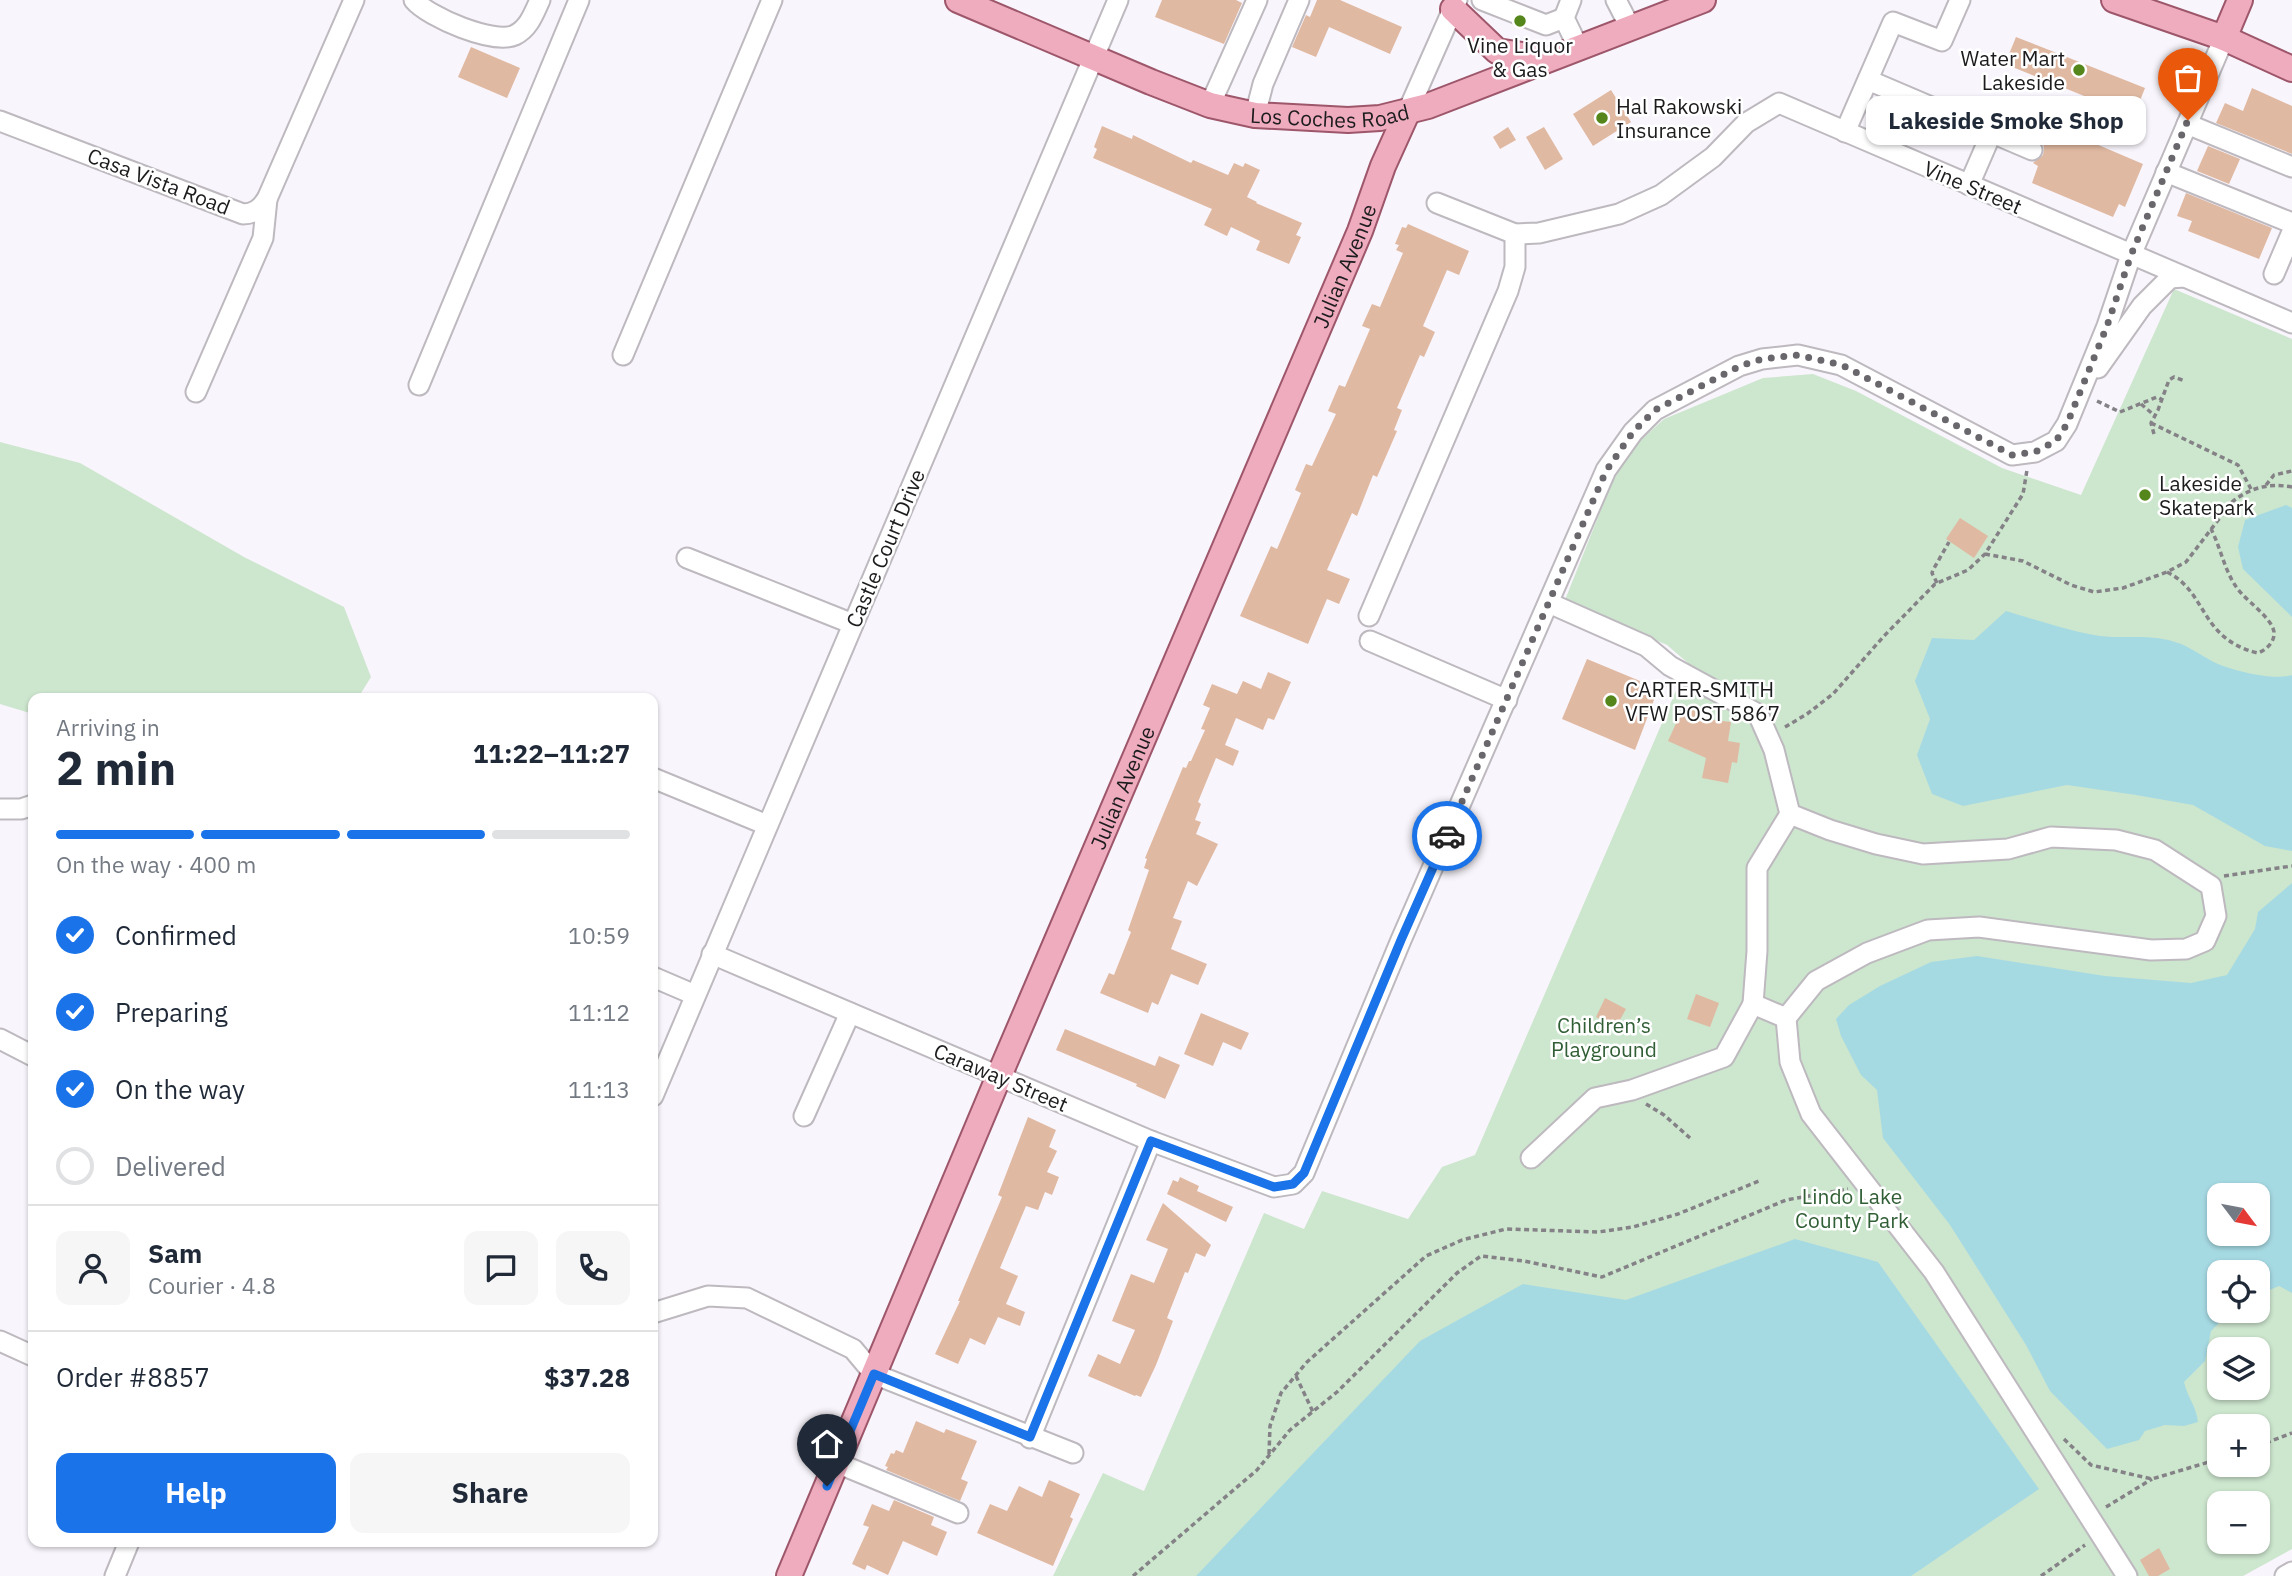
<!DOCTYPE html>
<meta charset="utf-8">
<style>
:root{--surface:#fff;--page:#f6f6f7;--text:#1f2937;--muted:#747a83;--line:#e0e1e3;--accent:#1a73e8}
body{margin:0;font-family:"IBM Plex Sans",sans-serif;background:var(--page);color:var(--text);height:100vh;display:flex;flex-direction:column;font-size:26px;white-space:nowrap}
*{box-sizing:border-box;margin:0}
p{font-size:23px;color:var(--muted)}
.icon{flex:none;width:38px;height:38px;fill:none;stroke:currentColor;stroke-width:2;stroke-linecap:round;stroke-linejoin:round}
.map{position:relative;flex:1;overflow:hidden}
.panel{position:absolute;left:28px;top:693px;width:630px;height:854px;display:flex;flex-direction:column;background:var(--surface);border-radius:14px;box-shadow:0 2px 5px #0004}
.panel>*{flex:none}
.needle{width:46px;rotate:122deg}
.buttons{position:absolute;left:2207px;top:1183px;display:grid;gap:14px}
.buttons a{display:grid;place-items:center;width:63px;height:63px;border-radius:14px;background:var(--surface);box-shadow:0 2px 5px #0004;font-size:35px}
.pin{position:absolute;display:grid;place-items:center;width:60px;height:60px;color:#fff;margin:-72px -30px;border-radius:50% 50% 50% 0;rotate:-45deg;box-shadow:0 0 7px #0007}
.pin .icon{rotate:45deg}
.courier{position:absolute;display:grid;place-items:center;width:70px;height:70px;margin:-35px;border:5px solid #1a73e8;border-radius:50%;background:#fff;color:#222;box-shadow:0 2px 9px #0007}
.bubble{position:absolute;height:49px;border-radius:14px;background:var(--surface);box-shadow:0 2px 5px #0004;font-size:23px;font-weight:800;line-height:49px;text-align:center}
.summary em{font-style:normal;font-weight:800}
.summary div{display:flex;flex-direction:column-reverse}
.summary{display:flex;align-items:center;justify-content:space-between;height:119px;padding:0 28px}
h1{font-size:46px;font-weight:800;line-height:52px}
.bar{display:grid;grid-template-columns:repeat(4,1fr);gap:10px 7px;align-content:center;height:84px;padding:0 28px}
.bar i{height:9px;border-radius:5px;background:var(--line)}
.bar .active{background:var(--accent)}
.bar p{grid-column:span 4}
.line{display:flex;align-items:center;gap:18px;padding:0 28px;border-top:2px solid var(--line)}
.line div{flex:1}
.round{display:grid;place-items:center;flex:none;width:74px;height:74px;border-radius:14px;background:var(--page)}
ol{padding:0 28px;list-style:none}
li{display:flex;align-items:center;gap:21px;height:77px}
li p{margin-inline-start:auto}
li .icon{padding:7px;border-radius:50%;background:var(--accent);color:#fff;stroke-width:4}
li:last-child{color:var(--muted)}
li i{width:38px;height:38px;border:4px solid var(--line);border-radius:50%}
.action{display:flex;gap:14px;margin-top:auto;padding:14px 28px}
.action a{flex:1;height:80px;border-radius:14px;background:var(--accent);color:#fff;font-size:28px;font-weight:800;line-height:80px;text-align:center}
.action a+a{background:var(--page);color:var(--text)}
.map>svg:first-child{display:block}
.green{fill:#cde6ce;fill-rule:evenodd}
.water{fill:#a6dae3;fill-rule:evenodd}
.building{fill:#e0b9a2}
.lines{fill:none;stroke-linecap:round;stroke-linejoin:round}
.minor-casing{stroke:#bdb9bf;stroke-width:23}
.major-casing{stroke:#9d566a;stroke-width:28}
.path{stroke:#848286;stroke-width:3.5;stroke-dasharray:5 3.5;stroke-linecap:butt}
.minor{stroke:#fff;stroke-width:19}
.major{stroke:#eeacbe;stroke-width:24}
.done{stroke:#69676b;stroke-width:7;stroke-dasharray:0 12.6}
.route{stroke:#1a73e8;stroke-width:9}
.poi-dot{fill:#54861b;stroke:#fff;stroke-width:2.5}
.labels{text-anchor:middle;dominant-baseline:central;stroke-width:5;stroke-linejoin:round;paint-order:stroke}
.poi-label{font-size:21px;fill:#1c1b1d;stroke:#fff;text-anchor:start}
.street-label{font-size:21px;fill:#1c1b1d;stroke:#fff}
.park-label{font-size:21px;fill:#315f35;stroke:#fff}
</style>
<div class="map">
<svg width="2292" height="1576" viewBox="0 0 2292 1576">
<rect width="100%" height="100%" fill="#f9f5fc"/>
<g class="green">
<path d="M2174,289L2292,339V1549L2243,1576H1053L1103,1473L1144,1491L1264,1213L1304,1229L1322,1191L1408,1219L1442,1167L1475,1155L1688,663L1667,645L1565,600L1612,482L1634,446L1664,419L1763,378L1813,374L1856,391L2002,468L2081,495ZM2219,1195H2258V1234H2219ZM2219,1272H2258V1311H2219ZM2219,1349H2258V1388H2219ZM2219,1426H2258V1465H2219ZM2219,1503H2258V1542H2219Z"/>
<polygon points="0,442 80,463 244,557 344,607 371,677 358,698 33,698 33,714 0,704"/>
</g>
<g class="water">
<polygon points="2286,505 2292,508 2292,617 2243,569 2238,547 2245,520"/>
<path d="M2006,611C2037,620 2068,631 2100,636C2125,639 2149,634 2175,642C2190,646 2204,658 2218,664C2235,671 2275,681 2292,675V851L2265,846L2193,805L2136,795L2067,785L1963,806L1932,794L1917,755L1930,719L1915,681L1932,638L1974,640Z"/>
<path d="M2292,883V1293L2279,1286L2258,1295V1272H2219V1311H2231L2211,1331L2205,1361L2184,1382C2188,1399 2196,1405 2198,1422L2184,1426L2165,1425L2145,1431L2139,1440L2107,1449L2050,1391L2026,1345L1950,1225L1883,1138L1877,1090L1861,1075L1841,1036L1836,1019L1849,1005L1880,986L1931,962L1977,956L2105,976L2191,983L2227,975L2255,929L2258,912ZM2219,1195H2258V1234H2219Z"/>
<polygon points="1795,1239 1878,1262 2039,1489 1911,1576 1196,1576 1420,1341 1523,1284 1626,1300"/>
</g>
<g class="building">
<polygon points="1162,0 1236,0 1242,3 1224,44 1155,17"/>
<polygon points="1317,0 1340,0 1402,27 1390,54 1329,27 1316,57 1292,47 1306,15 1310,17"/>
<polygon points="2016,37 2145,88 2134,116 2005,64"/>
<polygon points="471,47 520,68 507,98 458,77"/>
<polygon points="2252,88 2292,106 2292,154 2216,123 2225,103 2243,111"/>
<polygon points="1611,90 1631,122 1593,146 1573,114"/>
<polygon points="2008,101 2084,134 2082,138 2143,164 2125,207 2119,204 2113,217 2032,183 2038,166 2033,163 2043,155 2044,148 2042,141 1999,122"/>
<polygon points="1102,126 1132,139 1133,135 1191,163 1193,160 1228,175 1234,163 1243,167 1245,163 1260,170 1247,197 1257,202 1256,203 1302,223 1296,235 1301,237 1289,264 1256,250 1260,241 1231,227 1227,236 1204,225 1212,209 1093,158 1097,149 1094,147"/>
<polygon points="1508,127 1516,140 1500,149 1493,137"/>
<polygon points="1544,127 1563,159 1545,170 1526,137"/>
<polygon points="2208,146 2240,159 2229,184 2197,171"/>
<polygon points="2186,193 2272,228 2259,259 2188,231 2192,221 2177,216"/>
<polygon points="1408,224 1469,251 1459,275 1447,270 1423,326 1435,332 1424,357 1420,355 1397,408 1402,410 1394,430 1397,431 1377,477 1373,475 1357,516 1352,513 1327,570 1350,579 1339,604 1327,599 1308,644 1240,616 1271,546 1277,549 1301,493 1295,490 1306,464 1312,466 1336,414 1328,411 1339,385 1345,387 1370,329 1362,326 1372,304 1380,307 1403,253 1396,250 1399,245 1395,244 1402,227 1406,228"/>
<polygon points="1960,518 1988,536 1974,558 1946,539"/>
<polygon points="1587,659 1640,681 1639,685 1657,692 1635,750 1562,719"/>
<polygon points="1268,672 1291,682 1274,720 1268,718 1263,730 1236,718 1225,745 1239,751 1233,766 1216,758 1198,802 1201,804 1195,820 1201,822 1196,834 1218,844 1197,886 1188,881 1173,918 1182,921 1171,949 1207,964 1198,985 1171,974 1158,1005 1152,1002 1148,1013 1100,993 1109,973 1114,975 1131,932 1128,930 1149,870 1144,868 1147,859 1145,858 1183,767 1186,768 1189,761 1191,761 1205,730 1201,729 1210,708 1203,705 1212,684 1237,694 1243,681 1261,689"/>
<polygon points="1684,706 1714,720 1731,722 1728,741 1740,743 1737,763 1732,762 1728,783 1702,778 1706,758 1668,741"/>
<polygon points="1696,994 1719,1003 1710,1027 1687,1019"/>
<polygon points="1605,998 1626,1009 1616,1027 1596,1017"/>
<polygon points="1201,1013 1249,1033 1241,1050 1223,1042 1213,1066 1184,1054"/>
<polygon points="1065,1029 1155,1066 1159,1056 1180,1065 1165,1099 1136,1086 1137,1084 1056,1050"/>
<polygon points="1028,1117 1056,1130 1049,1147 1057,1151 1047,1172 1059,1177 1052,1195 1045,1192 1038,1210 1026,1206 1000,1268 1018,1276 1006,1304 1025,1312 1020,1326 998,1317 985,1345 970,1338 958,1364 935,1354 960,1301 958,1301 1002,1197 998,1195"/>
<polygon points="1180,1177 1199,1186 1197,1191 1233,1207 1226,1222 1167,1194 1173,1180 1178,1182"/>
<polygon points="1163,1203 1211,1245 1205,1257 1196,1253 1188,1273 1185,1272 1167,1318 1173,1321 1156,1365 1141,1397 1136,1395 1135,1396 1088,1376 1098,1354 1120,1364 1135,1330 1112,1321 1131,1274 1154,1283 1168,1249 1146,1240"/>
<polygon points="916,1421 944,1433 946,1429 977,1441 961,1479 968,1482 960,1501 886,1470 888,1467 885,1466 891,1453 894,1454 896,1450 903,1453"/>
<polygon points="1049,1480 1080,1494 1070,1517 1073,1519 1053,1566 977,1533 990,1504 1007,1511 1019,1486 1042,1497"/>
<polygon points="894,1500 934,1517 931,1525 947,1532 937,1556 903,1541 888,1575 867,1565 865,1570 852,1564 869,1527 863,1525 872,1504 889,1511"/>
<polygon points="2159,1548 2170,1569 2158,1576 2149,1576 2140,1560"/>
</g>
<g class="lines">
<defs>
<g id="minor">
<path d="M414,0C428,17 494,45 515,35C529,28 534,13 540,0"/>
<polyline points="1482,0 1546,25 1564,18"/>
<polyline points="1571,0 1564,18 1579,49"/>
<polyline points="1616,0 1631,29"/>
<polyline points="1868,80 2032,150"/>
<polyline points="1210,105 1257,0"/>
<polyline points="1407,113 1457,0"/>
<polyline points="1255,115 1263,84 1299,0"/>
<path d="M0,121L243,214C255,214 261,208 267,199L354,0"/>
<polyline points="2187,124 2292,167"/>
<polyline points="1845,132 1893,22 1942,41 1960,0"/>
<polyline points="2166,172 2292,223"/>
<polyline points="1969,185 1992,132"/>
<polyline points="1437,203 1515,234 1539,233 1619,214 1661,195 1713,157 1746,123 1779,103 2292,323"/>
<polyline points="2274,274 2292,232"/>
<polyline points="623,355 772,0"/>
<polyline points="2098,368 2142,306 2170,278 2184,277"/>
<polyline points="419,385 579,0"/>
<polyline points="196,392 263,238 267,199"/>
<polyline points="687,558 853,624"/>
<polyline points="1549,603 1646,646 1670,666 1758,714 1774,750 1790,814 1757,868 1757,951 1753,1004 1786,1018 1790,1062 1811,1114 1934,1272 2127,1576"/>
<polyline points="1369,616 1508,291 1515,267 1515,234"/>
<polyline points="1370,641 1507,700"/>
<polyline points="653,778 767,825"/>
<polyline points="0,809 21,809 33,805"/>
<polyline points="712,954 1151,1141 1274,1187 1293,1184 1304,1173 1401,940 1606,470 1633,432 1655,410 1739,366 1762,359 1798,355 1841,365 2012,455 2035,452 2056,441 2067,424 2107,326 2131,255 2224,38"/>
<polyline points="653,977 695,995"/>
<polyline points="1786,1018 1816,981 1867,953 1928,930 1979,927 2151,950 2186,949 2205,941 2216,916 2211,886 2155,850 2116,840 2051,837 2008,849 1923,854 1876,844 1830,830 1790,814"/>
<polyline points="0,1039 33,1056"/>
<polyline points="653,1096 1118,0"/>
<polyline points="804,1116 850,1013"/>
<polyline points="1531,1158 1595,1098 1632,1090 1724,1057 1753,1004"/>
<polyline points="653,1313 708,1296 747,1298 853,1349 874,1374 1073,1453"/>
<polyline points="0,1341 33,1356"/>
<polyline points="1030,1438 1151,1141"/>
<polyline points="837,1463 958,1513"/>
<polyline points="115,1576 129,1542"/>
<polyline points="2285,1576 2292,1572"/>
</g>
<g id="major">
<path id="s1" d="M958,0L1151,82L1210,105L1255,115L1348,120L1380,118L1428,106L1703,0"/>
<polyline points="2114,0 2224,38 2292,69"/>
<polyline points="1453,9 1497,51 1548,59"/>
<polyline points="2224,38 2240,0"/>
<path id="s2" d="M789,1576L999,1076L1360,231L1383,166L1407,113"/>
</g>
</defs>
<use href="#minor" class="minor-casing"/>
<use href="#major" class="major-casing"/>
<g class="path">
<polyline points="2097,401 2120,412 2157,397 2161,399"/>
<polyline points="2141,404 2154,415"/>
<polyline points="2151,423 2238,465 2251,489"/>
<polyline points="2154,434 2151,423 2158,410 2169,380 2174,377 2185,381"/>
<polyline points="2266,485 2274,475 2292,471"/>
<path d="M1985,554L2023,561L2071,585L2094,592L2123,588L2167,572L2186,562L2232,502C2251,487 2269,483 2292,487"/>
<path d="M2167,572C2208,592 2199,639 2258,653C2266,650 2275,642 2274,632C2272,619 2251,604 2242,594C2225,576 2222,550 2211,529"/>
<polyline points="1937,583 1932,573 1933,570 1949,542"/>
<polyline points="1785,727 1807,714 1833,694 1884,636 1935,584 1968,570 1985,554 2023,494 2027,470"/>
<polyline points="2224,876 2292,866"/>
<polyline points="1646,1104 1664,1115 1690,1138"/>
<polyline points="1296,1376 1313,1412"/>
<polyline points="2064,1439 2091,1465 2152,1479 2219,1459"/>
<polyline points="2258,1446 2292,1433"/>
<polyline points="1269,1454 1270,1426 1281,1393 1307,1362 1426,1256 1462,1240 1506,1229 1598,1232 1633,1227 1678,1214 1759,1181"/>
<polyline points="2106,1507 2152,1479"/>
<polyline points="1133,1576 1257,1470 1290,1430 1337,1392 1457,1273 1481,1256 1524,1261 1602,1277 1786,1200 1848,1189"/>
<polyline points="2041,1576 2085,1545"/>
</g>
<use href="#minor" class="minor"/>
<use href="#major" class="major"/>
</g>
<g class="lines">
<polyline class="done" points="1447,836 1606,471 1633,432 1655,410 1740,366 1762,359 1798,355 1842,365 2012,455 2035,452 2056,441 2067,424 2107,326 2131,255 2188,120"/>
<polyline class="route" points="827,1486 874,1374 1030,1437 1151,1141 1274,1187 1293,1184 1304,1173 1401,940 1447,836"/>
</g>
<g class="poi-dot">
<circle cx="1520" cy="21" r="7"/>
<circle cx="2079" cy="70" r="7"/>
<circle cx="1602" cy="118" r="7"/>
<circle cx="2145" cy="495" r="7"/>
<circle cx="1611" cy="701" r="7"/>
</g>
<g class="labels">
<g class="poi-label">
<text x="1520" y="45" text-anchor="middle">Vine Liquor<tspan x="1520" dy="24">&amp; Gas</tspan></text>
<text x="2065" y="58" text-anchor="end">Water Mart<tspan x="2065" dy="24">Lakeside</tspan></text>
<text x="1616" y="106">Hal Rakowski<tspan x="1616" dy="24">Insurance</tspan></text>
<text x="2159" y="483">Lakeside<tspan x="2159" dy="24">Skatepark</tspan></text>
<text x="1625" y="689">CARTER-SMITH<tspan x="1625" dy="24">VFW POST 5867</tspan></text>
</g>
<g class="street-label">
<text stroke="none"><textPath href="#s1" startOffset="394">Los Coches Road</textPath></text>
<text transform="translate(159 181) rotate(21)">Casa Vista Road</text>
<text transform="translate(1973 187) rotate(23)">Vine Street</text>
<text stroke="none"><textPath href="#s2" startOffset="1423">Julian Avenue</textPath></text>
<text transform="translate(885 548) rotate(-67)">Castle Court Drive</text>
<text stroke="none"><textPath href="#s2" startOffset="856">Julian Avenue</textPath></text>
<text transform="translate(1001 1077) rotate(23)">Caraway Street</text>
</g>
<g class="park-label">
<text x="1604" y="1025">Children’s<tspan x="1604" dy="24">Playground</tspan></text>
<text x="1852" y="1196">Lindo Lake<tspan x="1852" dy="24">County Park</tspan></text>
</g>
</g>
</svg>
<div class="buttons">
<a><svg class="needle" viewBox="-14 -14 28 28"><path d="M0-13l5 13h-10z" fill="#e53935"/><path d="M0 13l5-13h-10z" fill="#747a83"/></svg></a>
<a><svg class="icon" aria-label="locate" viewBox="0 0 24 24"><circle cx="12" cy="12" r="6"/><path d="M12 2v4M12 18v4M2 12h4M18 12h4"/></svg></a>
<a><svg class="icon" aria-label="layers" viewBox="0 0 24 24"><path d="M12 4l9 5-9 5-9-5zM3 14l9 5 9-5"/></svg></a>
<a>+</a>
<a>−</a>
</div>
<div class="pin" style="left:2188px;top:120px;background:#ea580c"><svg class="icon" aria-label="bag" viewBox="0 0 24 24"><path d="M5 8h14l-1 12H6zM9 8a3 3 0 0 1 6 0"/></svg></div>
<div class="pin" style="left:827px;top:1486px;background:#1f2937"><svg class="icon" aria-label="home" viewBox="0 0 24 24"><path d="M3 11l9-7 9 7M6 9v11h12V9"/></svg></div>
<div class="courier" style="left:1447px;top:836px"><svg class="icon" aria-label="car" viewBox="0 0 24 24"><path d="M5 17H2v-5l4-1 3-4h7l3 4 3 1v5h-3M9 17h6M6 11h13"/><circle cx="7" cy="17" r="2"/><circle cx="17" cy="17" r="2"/></svg></div>
<div class="bubble" style="left:1866px;top:96px;width:280px">Lakeside Smoke Shop</div>
<section class="panel">
<div class="summary"><div><h1>2 min</h1><p>Arriving in</p></div><em>11:22–11:27</em></div>
<div class="bar"><i class="active"></i><i class="active"></i><i class="active"></i><i></i><p>On the way · 400 m</p></div>
<ol>
<li><svg class="icon" aria-label="check" viewBox="0 0 24 24"><path d="M5 12l5 5 9-10"/></svg>Confirmed<p>10:59</p></li>
<li><svg class="icon" aria-label="check" viewBox="0 0 24 24"><path d="M5 12l5 5 9-10"/></svg>Preparing<p>11:12</p></li>
<li><svg class="icon" aria-label="check" viewBox="0 0 24 24"><path d="M5 12l5 5 9-10"/></svg>On the way<p>11:13</p></li>
<li><i></i>Delivered</li>
</ol>
<div class="line" style="height:126px"><a class="round"><svg class="icon" aria-label="person" viewBox="0 0 24 24"><circle cx="12" cy="8" r="4"/><path d="M4 21q1-7 8-7t8 7"/></svg></a><div><b>Sam</b><p>Courier · 4.8</p></div><a class="round"><svg class="icon" aria-label="chat" viewBox="0 0 24 24"><path d="M4 5h16v11H9l-5 4z"/></svg></a><a class="round"><svg class="icon" aria-label="phone" viewBox="0 0 24 24"><path d="M5 4h4l2 5-3 2q2 4 5 5l2-3 5 2v4C11 20 4 13 5 4z"/></svg></a></div>
<div class="line" style="height:91px"><div>Order #8857</div><b>$37.28</b></div>
<div class="action"><a>Help</a><a>Share</a></div>
</section>
</div>
